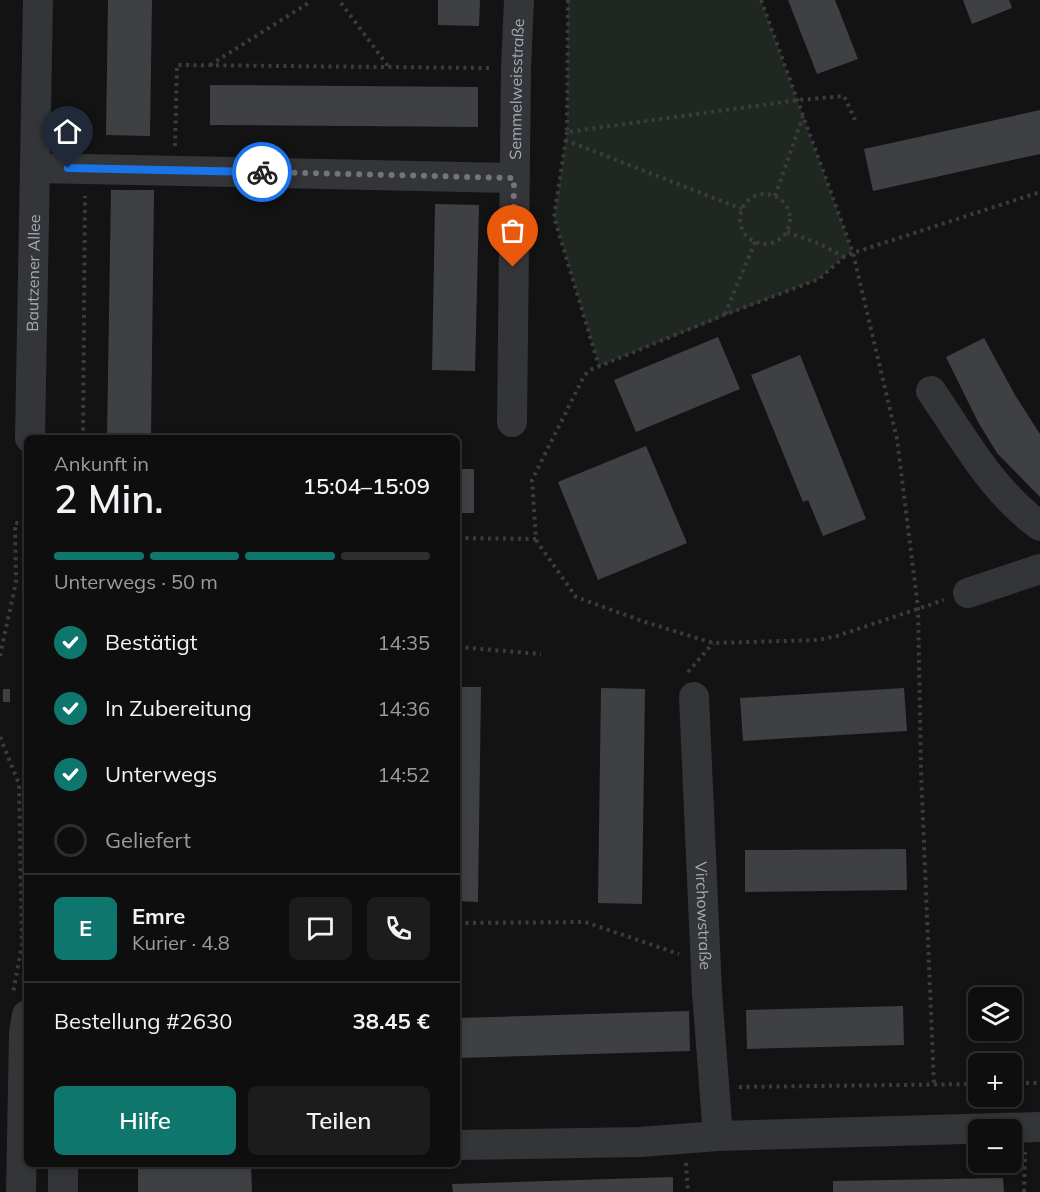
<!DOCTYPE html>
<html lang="de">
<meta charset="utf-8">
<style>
:root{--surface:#0e0e0f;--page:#1c1c1d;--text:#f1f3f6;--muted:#9b9c9e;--line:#2e2e2f;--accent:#0f766e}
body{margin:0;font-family:Mulish,sans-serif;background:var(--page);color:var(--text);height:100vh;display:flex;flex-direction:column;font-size:22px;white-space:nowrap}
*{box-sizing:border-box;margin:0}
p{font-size:20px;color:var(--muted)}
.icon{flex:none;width:33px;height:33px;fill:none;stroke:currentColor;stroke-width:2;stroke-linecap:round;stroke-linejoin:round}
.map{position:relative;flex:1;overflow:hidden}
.drawer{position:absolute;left:24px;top:435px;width:436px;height:732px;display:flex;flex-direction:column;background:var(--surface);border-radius:9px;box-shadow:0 3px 9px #0003,0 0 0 2px var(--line)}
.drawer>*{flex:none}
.tools{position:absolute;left:968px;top:987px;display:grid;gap:12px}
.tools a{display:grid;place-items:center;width:54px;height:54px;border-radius:9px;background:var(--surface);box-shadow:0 3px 9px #0003,0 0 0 2px var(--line);font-size:30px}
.pin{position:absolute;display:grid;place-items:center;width:51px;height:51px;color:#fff;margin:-62px -26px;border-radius:50% 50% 50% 0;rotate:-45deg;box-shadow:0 0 6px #0007}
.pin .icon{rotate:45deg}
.courier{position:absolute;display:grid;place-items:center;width:60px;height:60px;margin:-30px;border:4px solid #1a73e8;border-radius:50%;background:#fff;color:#222;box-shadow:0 2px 8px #0007}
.overview em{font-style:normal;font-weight:600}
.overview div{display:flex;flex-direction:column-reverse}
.overview{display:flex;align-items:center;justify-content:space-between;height:102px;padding:0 30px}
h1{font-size:39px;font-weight:600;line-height:45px}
.bar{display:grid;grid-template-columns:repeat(4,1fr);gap:9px 6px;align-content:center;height:72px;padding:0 30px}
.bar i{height:8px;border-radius:4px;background:var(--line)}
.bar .selected{background:var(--accent)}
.bar p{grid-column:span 4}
.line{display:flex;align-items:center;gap:15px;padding:0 30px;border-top:2px solid var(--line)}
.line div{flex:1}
.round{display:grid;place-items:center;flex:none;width:63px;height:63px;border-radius:9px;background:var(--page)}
ol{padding:0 30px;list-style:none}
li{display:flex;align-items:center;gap:18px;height:66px}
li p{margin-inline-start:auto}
li .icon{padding:6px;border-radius:50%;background:var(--accent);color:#fff;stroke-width:4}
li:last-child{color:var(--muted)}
li i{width:33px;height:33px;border:3px solid var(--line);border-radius:50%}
.button{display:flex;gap:12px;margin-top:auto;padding:12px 30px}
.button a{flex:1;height:69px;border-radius:9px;background:var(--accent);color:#fff;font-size:24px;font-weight:600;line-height:69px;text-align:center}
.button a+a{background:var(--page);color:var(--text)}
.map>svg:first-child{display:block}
.green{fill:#1f2720}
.building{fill:#3f4044}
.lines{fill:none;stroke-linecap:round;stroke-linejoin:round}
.path{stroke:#3a3c40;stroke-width:4;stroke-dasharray:3 4.5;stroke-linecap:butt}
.minor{stroke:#343539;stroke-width:30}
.done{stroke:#72757d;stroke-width:6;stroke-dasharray:0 10.8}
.route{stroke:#1a73e8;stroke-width:8}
.labels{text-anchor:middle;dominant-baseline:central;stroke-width:4.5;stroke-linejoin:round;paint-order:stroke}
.street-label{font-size:16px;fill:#a5aab5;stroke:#0e0e0f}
</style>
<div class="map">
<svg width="1040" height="1192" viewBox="0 0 1040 1192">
<rect width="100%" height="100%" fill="#131314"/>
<polygon class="green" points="568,0 761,0 853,253 844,257 819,279 599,366 554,217 567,132"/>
<g class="building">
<polygon points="108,0 152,0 150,136 106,135"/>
<polygon points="438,0 480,0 479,26 438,25"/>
<polygon points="788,0 835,0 858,59 817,74"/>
<polygon points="963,0 1009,0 1012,8 972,24"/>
<polygon points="210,85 478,87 478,127 210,125"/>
<polygon points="1040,110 1040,154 873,191 864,149"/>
<polygon points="111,190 154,190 151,438 107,438"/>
<polygon points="435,204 479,205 475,371 432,370"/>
<polygon points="718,337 740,389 636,432 614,380"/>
<polygon points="984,338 1015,395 1040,434 1040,497 997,453 978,422 946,357"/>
<polygon points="800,355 866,519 823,536 808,500 803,502 751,375"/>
<polygon points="646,446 687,543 598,580 558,482"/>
<rect x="458" y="469" width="16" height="44"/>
<polygon points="458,687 481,687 478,902 458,901"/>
<polygon points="601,688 645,689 642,904 598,903"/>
<polygon points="904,688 907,731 743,741 740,698"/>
<rect x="3" y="689" width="7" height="13"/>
<polygon points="906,849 907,890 745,892 745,850"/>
<polygon points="903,1006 904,1045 747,1049 746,1010"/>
<polygon points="689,1011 690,1051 458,1058 458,1018"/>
<polygon points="138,1164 251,1164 252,1192 138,1192"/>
<polygon points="673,1177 673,1192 453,1192 452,1184"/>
<polygon points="1003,1178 1004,1192 833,1192 833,1181"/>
</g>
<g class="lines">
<g class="path">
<polyline points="568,0 567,132 798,100 844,96 855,120"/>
<polyline points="761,0 853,253 897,439 918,608 921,771 934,1085"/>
<polyline points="341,3 388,66"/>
<polyline points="210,65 310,2"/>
<polyline points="567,132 554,217 599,366"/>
<polyline points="565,140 742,209"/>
<polyline points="175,146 177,65 491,68"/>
<circle cx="765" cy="219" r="25"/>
<polyline points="775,196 803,116"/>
<polyline points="787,232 820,244 844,257"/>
<polyline points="725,314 755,242"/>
<polyline points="83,438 85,196"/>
<polyline points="458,538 536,539 532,480 584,376 590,370 724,315 819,279 844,257 853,253 1040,192"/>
<polyline points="536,540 576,597 645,622 713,643 818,640 837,636 944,600"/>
<polyline points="458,647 541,654"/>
<polyline points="0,656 16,582 15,523 27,523"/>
<polyline points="688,672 713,643"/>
<polyline points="0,737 19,784 22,945 13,993"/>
<polyline points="458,923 585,922 679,954"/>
<polyline points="1011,1083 1040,1083"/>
<polyline points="739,1087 978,1084"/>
<polyline points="686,1163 688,1192"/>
<polyline points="1024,1192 1025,1152"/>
</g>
<g class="minor">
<polyline points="35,168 514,178"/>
<path d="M931,391C964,439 992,491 1040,526"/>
<path id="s1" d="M512,422L516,68L519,0"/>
<path id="s2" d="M30,438L38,0"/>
<polyline points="968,593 1040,569"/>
<path id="s3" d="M694,697L707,992L718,1136"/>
<polyline points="458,1145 640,1142 718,1136 1040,1127"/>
<polyline points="63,1164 63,1192"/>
<polyline points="21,1192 24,1033 27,1015"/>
</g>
</g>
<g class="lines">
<polyline class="done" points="262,172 514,178 513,267"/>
<polyline class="route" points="68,168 262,172"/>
</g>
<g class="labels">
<g class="street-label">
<text stroke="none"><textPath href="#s1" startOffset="333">Semmelweisstraße</textPath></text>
<text stroke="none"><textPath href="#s2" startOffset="165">Bautzener Allee</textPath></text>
<text stroke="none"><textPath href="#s3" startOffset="219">Virchowstraße</textPath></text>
</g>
</g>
</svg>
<div class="tools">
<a><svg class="icon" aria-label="layers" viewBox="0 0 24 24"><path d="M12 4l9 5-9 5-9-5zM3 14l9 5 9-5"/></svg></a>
<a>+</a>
<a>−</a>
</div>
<div class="pin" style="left:513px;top:267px;background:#ea580c"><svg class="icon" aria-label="bag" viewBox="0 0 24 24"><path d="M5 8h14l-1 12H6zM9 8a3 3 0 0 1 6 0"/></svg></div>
<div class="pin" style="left:68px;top:168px;background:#1f2937"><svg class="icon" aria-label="home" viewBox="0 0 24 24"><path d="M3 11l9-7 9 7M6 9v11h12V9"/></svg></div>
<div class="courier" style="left:262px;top:172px"><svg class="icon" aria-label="bike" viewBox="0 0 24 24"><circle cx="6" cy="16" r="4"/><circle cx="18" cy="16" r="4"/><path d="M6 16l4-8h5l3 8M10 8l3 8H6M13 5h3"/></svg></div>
<section class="drawer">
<div class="overview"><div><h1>2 Min.</h1><p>Ankunft in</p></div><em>15:04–15:09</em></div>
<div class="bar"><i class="selected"></i><i class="selected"></i><i class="selected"></i><i></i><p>Unterwegs · 50 m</p></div>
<ol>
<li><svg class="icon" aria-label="check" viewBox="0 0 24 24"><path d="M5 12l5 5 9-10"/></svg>Bestätigt<p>14:35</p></li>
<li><svg class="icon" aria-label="check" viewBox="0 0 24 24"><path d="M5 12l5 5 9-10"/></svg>In Zubereitung<p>14:36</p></li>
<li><svg class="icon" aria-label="check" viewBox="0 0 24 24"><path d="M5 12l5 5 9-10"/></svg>Unterwegs<p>14:52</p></li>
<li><i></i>Geliefert</li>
</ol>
<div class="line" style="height:108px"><b class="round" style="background:var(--accent);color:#fff">E</b><div><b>Emre</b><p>Kurier · 4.8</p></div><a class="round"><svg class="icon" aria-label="chat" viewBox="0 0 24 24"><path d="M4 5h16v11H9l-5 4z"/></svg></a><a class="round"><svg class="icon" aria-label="phone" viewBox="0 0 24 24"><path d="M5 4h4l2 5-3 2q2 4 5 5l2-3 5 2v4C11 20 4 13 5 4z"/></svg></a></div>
<div class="line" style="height:78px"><div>Bestellung #2630</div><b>38.45 €</b></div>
<div class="button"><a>Hilfe</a><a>Teilen</a></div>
</section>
</div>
